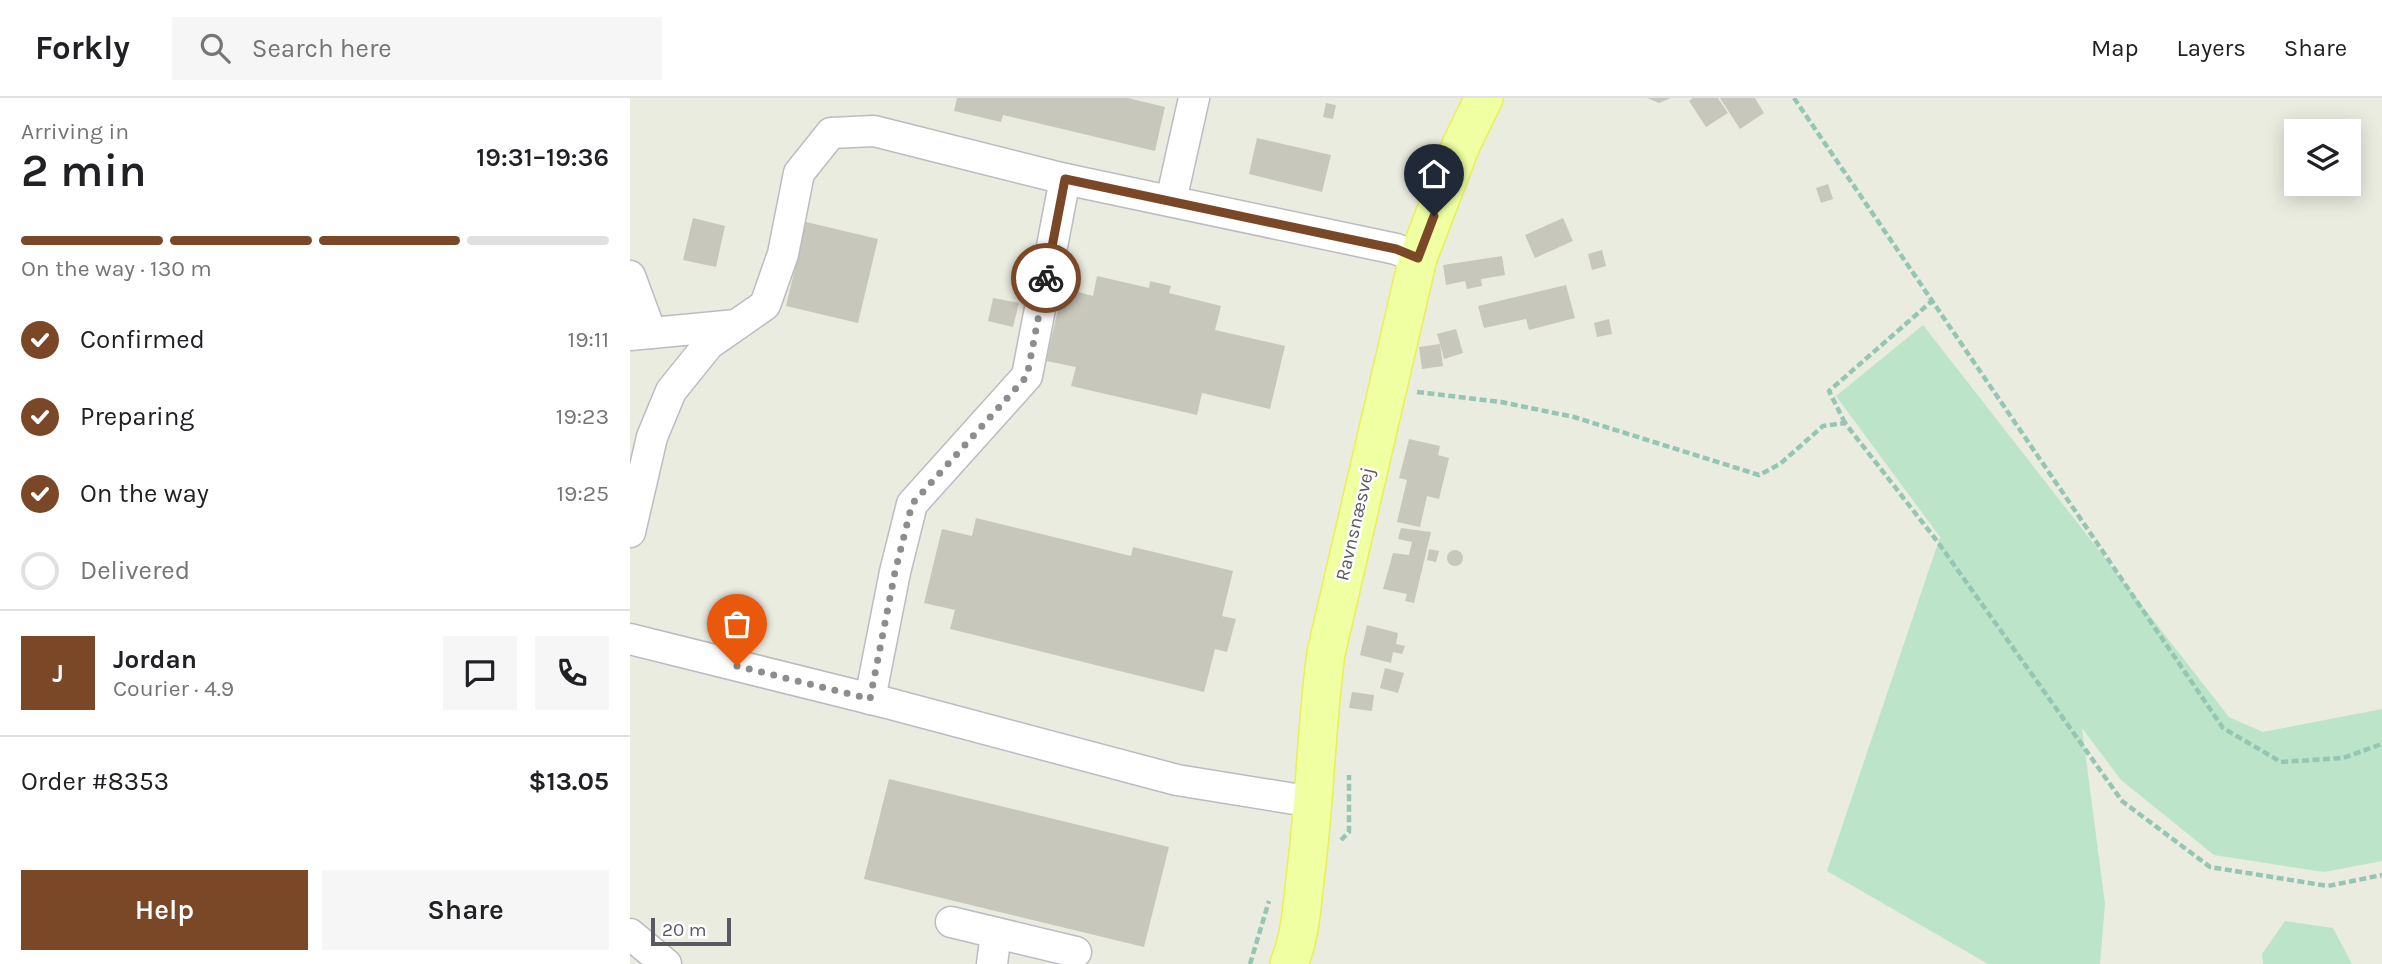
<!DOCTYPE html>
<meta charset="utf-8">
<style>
:root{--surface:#fff;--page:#f6f6f6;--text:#202124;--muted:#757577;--line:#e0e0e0;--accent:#7a4827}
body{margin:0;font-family:Karla,sans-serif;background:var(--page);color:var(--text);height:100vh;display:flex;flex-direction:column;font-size:26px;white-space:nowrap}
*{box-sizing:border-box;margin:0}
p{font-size:23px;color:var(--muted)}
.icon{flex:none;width:38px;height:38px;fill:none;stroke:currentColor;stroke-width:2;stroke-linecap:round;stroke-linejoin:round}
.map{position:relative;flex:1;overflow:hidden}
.details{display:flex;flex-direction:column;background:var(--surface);width:630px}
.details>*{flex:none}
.tools{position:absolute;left:1654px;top:21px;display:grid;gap:14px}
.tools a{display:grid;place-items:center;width:77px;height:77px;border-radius:0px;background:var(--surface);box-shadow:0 4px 18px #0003;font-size:35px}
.scale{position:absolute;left:21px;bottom:18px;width:80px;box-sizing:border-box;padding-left:7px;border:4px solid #595a61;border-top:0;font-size:19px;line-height:24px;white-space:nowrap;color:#595a61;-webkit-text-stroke:5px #fff;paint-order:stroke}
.pin{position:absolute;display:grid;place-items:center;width:60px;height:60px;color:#fff;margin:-72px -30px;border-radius:50% 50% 50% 0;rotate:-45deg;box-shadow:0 0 7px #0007}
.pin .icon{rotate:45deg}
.courier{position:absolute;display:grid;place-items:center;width:70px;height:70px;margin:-35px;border:5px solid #7a4827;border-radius:50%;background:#fff;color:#222;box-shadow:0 2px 9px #0007}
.overview em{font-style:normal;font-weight:600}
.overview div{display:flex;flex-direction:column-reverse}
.overview{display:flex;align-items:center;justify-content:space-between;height:119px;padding:0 21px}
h1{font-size:46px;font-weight:600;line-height:52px}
.bar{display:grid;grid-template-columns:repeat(4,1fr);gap:10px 7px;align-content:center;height:84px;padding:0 21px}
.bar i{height:9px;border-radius:5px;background:var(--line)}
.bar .current{background:var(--accent)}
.bar p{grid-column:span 4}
.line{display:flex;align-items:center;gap:18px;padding:0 21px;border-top:2px solid var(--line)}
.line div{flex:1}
.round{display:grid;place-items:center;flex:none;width:74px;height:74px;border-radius:0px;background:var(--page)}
ol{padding:0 21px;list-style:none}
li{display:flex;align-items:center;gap:21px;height:77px}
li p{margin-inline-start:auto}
li .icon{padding:7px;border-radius:50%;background:var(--accent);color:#fff;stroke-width:4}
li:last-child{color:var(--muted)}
li i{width:38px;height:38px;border:4px solid var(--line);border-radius:50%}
.button{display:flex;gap:14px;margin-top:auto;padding:14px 21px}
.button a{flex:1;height:80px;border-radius:0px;background:var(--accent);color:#fff;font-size:28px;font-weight:600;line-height:80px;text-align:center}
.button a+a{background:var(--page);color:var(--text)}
header{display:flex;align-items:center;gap:42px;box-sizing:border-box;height:98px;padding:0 35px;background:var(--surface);border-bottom:2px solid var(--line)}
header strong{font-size:33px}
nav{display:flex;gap:38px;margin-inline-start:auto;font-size:24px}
.search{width:490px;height:63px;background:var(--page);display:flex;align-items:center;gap:18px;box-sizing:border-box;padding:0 24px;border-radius:0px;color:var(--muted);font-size:26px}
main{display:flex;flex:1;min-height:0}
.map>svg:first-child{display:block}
.green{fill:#bce4c9}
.building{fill:#c7c7bc}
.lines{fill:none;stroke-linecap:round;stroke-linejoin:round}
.minor-casing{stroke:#bbbbc2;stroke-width:33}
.major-casing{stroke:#e8f054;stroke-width:40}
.path{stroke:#95c5b3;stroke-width:4.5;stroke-dasharray:7 3.5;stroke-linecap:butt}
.minor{stroke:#fff;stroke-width:30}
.major{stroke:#efffa2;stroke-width:37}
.done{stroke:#8c8d8d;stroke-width:7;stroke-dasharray:0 12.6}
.route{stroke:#7a4827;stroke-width:9}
.labels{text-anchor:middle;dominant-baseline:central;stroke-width:5;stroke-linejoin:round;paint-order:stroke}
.street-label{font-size:19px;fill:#595a61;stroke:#fff}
</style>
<header>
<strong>Forkly</strong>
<div class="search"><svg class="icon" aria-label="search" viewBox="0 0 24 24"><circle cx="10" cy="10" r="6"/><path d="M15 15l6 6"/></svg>Search here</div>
<nav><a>Map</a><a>Layers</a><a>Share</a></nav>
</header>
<main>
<section class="details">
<div class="overview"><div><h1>2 min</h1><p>Arriving in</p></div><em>19:31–19:36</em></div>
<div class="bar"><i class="current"></i><i class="current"></i><i class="current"></i><i></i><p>On the way · 130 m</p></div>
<ol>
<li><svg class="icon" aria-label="check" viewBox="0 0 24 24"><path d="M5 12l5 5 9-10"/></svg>Confirmed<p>19:11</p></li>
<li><svg class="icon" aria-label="check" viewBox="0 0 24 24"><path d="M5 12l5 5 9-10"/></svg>Preparing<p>19:23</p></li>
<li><svg class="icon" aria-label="check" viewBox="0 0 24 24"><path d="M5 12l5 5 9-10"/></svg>On the way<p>19:25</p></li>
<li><i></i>Delivered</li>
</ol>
<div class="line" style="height:126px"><b class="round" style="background:var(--accent);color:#fff">J</b><div><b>Jordan</b><p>Courier · 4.9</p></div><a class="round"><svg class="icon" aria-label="chat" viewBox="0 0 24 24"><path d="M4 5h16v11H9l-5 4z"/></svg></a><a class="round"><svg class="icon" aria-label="phone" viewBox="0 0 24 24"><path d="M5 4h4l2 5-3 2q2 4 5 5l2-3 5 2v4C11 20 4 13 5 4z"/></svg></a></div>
<div class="line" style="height:91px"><div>Order #8353</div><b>$13.05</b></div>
<div class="button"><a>Help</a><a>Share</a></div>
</section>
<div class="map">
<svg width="1752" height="866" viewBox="0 0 1752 866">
<rect width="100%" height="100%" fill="#ebece0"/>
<g class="green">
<polygon points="1293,227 1599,619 1633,634 1752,611 1752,763 1694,774 1584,757 1491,682 1452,630 1475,806 1470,866 1358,866 1197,773 1310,439 1206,298"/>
<polygon points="1655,823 1703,830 1722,866 1633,866 1632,856"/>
</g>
<g class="building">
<polygon points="327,0 498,0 535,9 525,53 373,17 371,24 324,13"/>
<polygon points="1017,0 1041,0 1029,5"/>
<polygon points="1063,0 1088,0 1098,15 1076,29 1059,3"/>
<polygon points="1090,0 1125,0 1134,15 1110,31"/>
<polygon points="696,5 706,7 703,21 693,19"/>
<polygon points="627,40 701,57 692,94 619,76"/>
<polygon points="1198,86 1203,101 1191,105 1186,90"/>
<polygon points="63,120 95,128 86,169 53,162"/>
<polygon points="933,120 943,143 905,160 895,137"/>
<polygon points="176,124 248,141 228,225 156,208"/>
<polygon points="972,152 976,168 962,172 958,156"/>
<polygon points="872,158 875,177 851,181 852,188 837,191 835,183 816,187 813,167"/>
<polygon points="467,178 519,190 520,183 541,188 539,195 591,208 585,232 655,248 640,311 572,295 567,317 441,288 446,269 416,263 433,190 463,198"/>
<polygon points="936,187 945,220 899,232 896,221 854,230 848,208"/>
<polygon points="363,200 389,205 383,229 358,223"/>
<polygon points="979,221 982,236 967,239 964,225"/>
<polygon points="826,231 833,255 814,261 810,246 813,268 792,271 789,249 810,246 807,236"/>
<polygon points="779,341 810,348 808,357 819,360 809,401 797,398 790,429 767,424 777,382 769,380"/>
<polygon points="346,420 501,458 503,449 603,473 592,518 606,521 597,554 585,551 574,594 320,531 325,512 294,505 312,431 342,438"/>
<polygon points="771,430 801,434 784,505 775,503 777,496 753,491 763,455 779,457 782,444 768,441"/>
<polygon points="799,451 809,453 806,464 797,462"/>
<circle cx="825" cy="460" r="8"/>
<polygon points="737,527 768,535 766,546 775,548 772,556 763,554 761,565 730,557"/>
<polygon points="755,570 774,575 768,595 750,590"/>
<polygon points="722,594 744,597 742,613 719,610"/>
<polygon points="259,681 539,749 514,849 234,781"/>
</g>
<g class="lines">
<defs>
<g id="minor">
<polyline points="541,103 564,0"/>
<polyline points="0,178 21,235"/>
<polyline points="0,237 106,227"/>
<polyline points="0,434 22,339 41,293 79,246 135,207 153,156 169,75 201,35 244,33 435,81"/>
<polyline points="0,541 261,606 547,682 683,704"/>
<polyline points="240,601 265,474 282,406 397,278 435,81 766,151 788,160"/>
<polyline points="321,824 446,854"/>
<polyline points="0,836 36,866"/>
<polyline points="362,866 366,835"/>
</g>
<path id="major" d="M659,866C670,839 672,810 675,781C685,706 686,630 696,555L788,160L831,47L854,0"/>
</defs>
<use href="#minor" class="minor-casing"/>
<use href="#major" class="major-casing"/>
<g class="path">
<polyline points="1164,0 1593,630 1651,664 1713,660 1752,646"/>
<polyline points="787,294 871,304 944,319 1129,377 1150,366 1193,328 1215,325 1307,443 1492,703 1580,769 1698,788 1752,777"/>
<polyline points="1215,325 1199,293 1302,203"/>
<polyline points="711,742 719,734 719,677"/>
<polyline points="620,866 639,803"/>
</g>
<use href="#minor" class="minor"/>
<use href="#major" class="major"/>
</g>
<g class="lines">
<polyline class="done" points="107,568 240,601 265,474 282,406 397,278 416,180"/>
<polyline class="route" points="416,180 435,81 766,151 788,160 804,118"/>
</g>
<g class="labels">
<g class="street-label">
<text transform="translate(725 426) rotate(-77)">Ravnsnæsvej</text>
</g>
</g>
</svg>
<div class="tools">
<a><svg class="icon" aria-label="layers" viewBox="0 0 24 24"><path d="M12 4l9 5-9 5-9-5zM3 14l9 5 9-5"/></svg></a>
</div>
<div class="scale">20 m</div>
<div class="pin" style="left:107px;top:568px;background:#ea580c"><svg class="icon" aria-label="bag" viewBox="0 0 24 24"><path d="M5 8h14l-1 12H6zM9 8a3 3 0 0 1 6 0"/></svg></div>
<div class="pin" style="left:804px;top:118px;background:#1f2937"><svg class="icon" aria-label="home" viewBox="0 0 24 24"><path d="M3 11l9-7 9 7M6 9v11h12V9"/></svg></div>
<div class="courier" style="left:416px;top:180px"><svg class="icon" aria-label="bike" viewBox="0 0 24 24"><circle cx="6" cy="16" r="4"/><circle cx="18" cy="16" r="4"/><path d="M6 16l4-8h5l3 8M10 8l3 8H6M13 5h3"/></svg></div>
</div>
</main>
